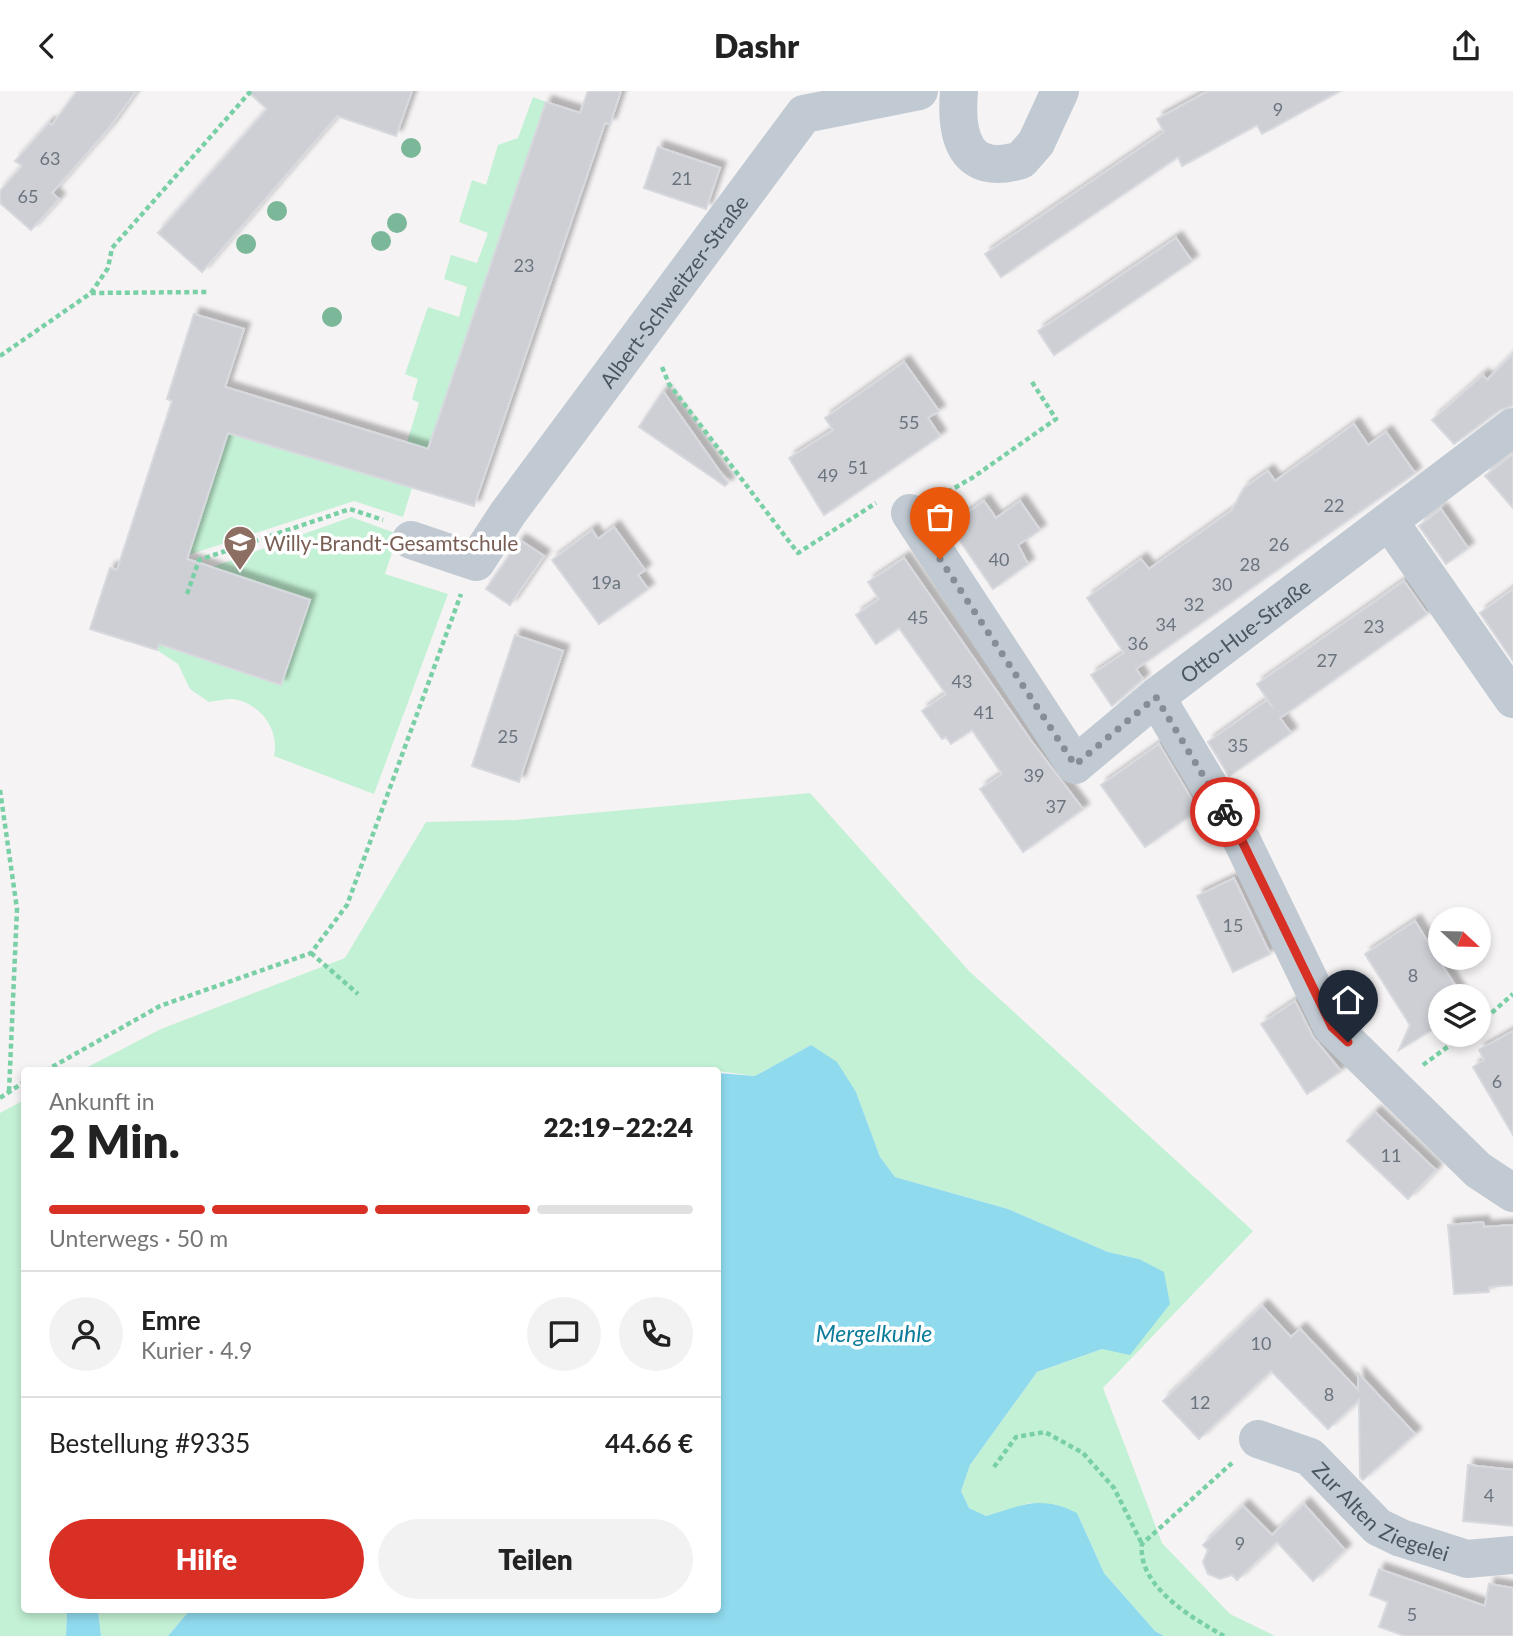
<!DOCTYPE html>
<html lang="de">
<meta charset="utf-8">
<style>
:root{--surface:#fff;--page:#f2f2f2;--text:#222;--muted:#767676;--line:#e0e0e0;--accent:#d93025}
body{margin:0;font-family:Lato,sans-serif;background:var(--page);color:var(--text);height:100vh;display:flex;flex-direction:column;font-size:26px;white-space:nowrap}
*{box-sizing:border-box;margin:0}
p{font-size:23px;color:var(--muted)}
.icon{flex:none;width:38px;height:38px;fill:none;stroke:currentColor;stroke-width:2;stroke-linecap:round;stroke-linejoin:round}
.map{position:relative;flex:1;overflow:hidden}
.panel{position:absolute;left:21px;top:976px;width:700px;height:546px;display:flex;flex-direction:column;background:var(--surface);border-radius:7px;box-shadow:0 4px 10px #0003}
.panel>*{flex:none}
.needle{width:46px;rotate:112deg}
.fabs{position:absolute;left:1428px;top:816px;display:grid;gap:14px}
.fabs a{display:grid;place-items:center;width:63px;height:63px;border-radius:50%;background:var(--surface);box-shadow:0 4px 10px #0003;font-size:35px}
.pin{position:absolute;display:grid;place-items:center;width:60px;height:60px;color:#fff;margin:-72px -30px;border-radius:50% 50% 50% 0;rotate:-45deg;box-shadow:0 0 7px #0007}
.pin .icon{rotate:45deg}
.courier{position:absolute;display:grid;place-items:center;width:70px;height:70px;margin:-35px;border:5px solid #d93025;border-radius:50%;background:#fff;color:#222;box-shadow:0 2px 9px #0007}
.headline em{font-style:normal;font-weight:800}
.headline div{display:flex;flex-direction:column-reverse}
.headline{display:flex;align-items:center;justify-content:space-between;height:119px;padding:0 28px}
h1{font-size:46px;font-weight:800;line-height:52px}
.bar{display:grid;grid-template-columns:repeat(4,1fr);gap:10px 7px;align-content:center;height:84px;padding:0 28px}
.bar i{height:9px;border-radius:5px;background:var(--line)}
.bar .on{background:var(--accent)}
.bar p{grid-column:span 4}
.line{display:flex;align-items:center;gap:18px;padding:0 28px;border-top:2px solid var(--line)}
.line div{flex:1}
.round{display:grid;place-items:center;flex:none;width:74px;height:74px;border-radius:37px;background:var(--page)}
.button{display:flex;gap:14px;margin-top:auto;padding:14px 28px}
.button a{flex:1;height:80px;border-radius:42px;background:var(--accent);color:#fff;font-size:28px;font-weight:800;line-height:80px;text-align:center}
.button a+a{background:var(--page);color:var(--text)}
header{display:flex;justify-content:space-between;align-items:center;height:91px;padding:0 28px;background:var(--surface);font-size:32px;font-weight:800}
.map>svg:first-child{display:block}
.green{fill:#c3f1d5}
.water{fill:#90daee}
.building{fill:#cdcfd5;stroke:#d7d9de;stroke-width:2;filter:url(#shadow)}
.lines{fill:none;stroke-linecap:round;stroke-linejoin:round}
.path{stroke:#7ad0a6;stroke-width:4.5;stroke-dasharray:5 3.5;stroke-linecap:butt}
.minor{stroke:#c1cad2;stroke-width:38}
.tree{fill:#7bb799}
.done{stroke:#868d94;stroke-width:7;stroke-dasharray:0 12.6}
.route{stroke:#d93025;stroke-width:9}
.labels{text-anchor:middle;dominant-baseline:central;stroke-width:7;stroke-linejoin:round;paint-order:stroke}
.number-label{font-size:18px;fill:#6b747e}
.street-label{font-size:21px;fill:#4a5661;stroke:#fff}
.education-label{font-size:21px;fill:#785e54;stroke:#fff;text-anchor:start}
.water-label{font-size:23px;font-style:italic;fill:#0c7c9b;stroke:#fff}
</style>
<header><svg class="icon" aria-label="back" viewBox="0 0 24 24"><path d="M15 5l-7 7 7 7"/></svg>Dashr<svg class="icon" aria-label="share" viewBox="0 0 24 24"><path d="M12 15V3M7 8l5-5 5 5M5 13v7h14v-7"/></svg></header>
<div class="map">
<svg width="1513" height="1545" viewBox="0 0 1513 1545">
<defs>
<filter id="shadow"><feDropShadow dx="6" dy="-6" stdDeviation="2" flood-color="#0004"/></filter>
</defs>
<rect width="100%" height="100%" fill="#f5f3f3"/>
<g class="green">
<polygon points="533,6 546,11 428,358 407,351 419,312 412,308 418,288 405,283 428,216 459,226 467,196 444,188 451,164 477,172 488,142 459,131 472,89 486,94 498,54 518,47"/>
<polygon points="228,342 412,397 403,426 354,410 188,464"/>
<path d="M351,426L398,443L385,483L448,503L374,703L274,665C280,639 260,611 232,608C225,608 216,610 209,611L190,598L178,573L157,559L171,518L199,567L281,594L310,509L227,481L216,512L207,478Z"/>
<polygon points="810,702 969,880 1253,1140 1103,1297 1162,1452 1230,1523 1275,1545 1164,1545 1155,1540 1104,1482 1077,1422 1030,1412 986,1425 969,1417 961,1400 970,1374 1037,1281 1102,1258 1139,1168 1108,1161 1008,1118 895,1086 880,1066 856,1001 811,954 755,985 718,980 80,980 161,938 345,867 426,731 515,729"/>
<polygon points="24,1009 24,1519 67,1519 66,1545 0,1545 0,1022"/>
<polygon points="98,1519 190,1519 168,1545 101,1545"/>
</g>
<g class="water">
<path d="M811,954L837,971L856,1001L880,1066L895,1086L1008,1118L1108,1161L1139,1168L1164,1181L1170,1213L1130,1264L1102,1258L1037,1281L970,1374L961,1400L969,1417L986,1425C1023,1414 1040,1404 1077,1422L1104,1482L1155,1540L1164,1545H168L190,1519H718V982L755,985Z"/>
<polygon points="67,1519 98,1519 101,1545 66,1545"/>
</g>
<g class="building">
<polygon points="77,0 136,0 109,37 52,102 59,108 31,139 0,112 0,100 22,75 15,70 49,32 52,34"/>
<polygon points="247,0 412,0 396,45 337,25 202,181 158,142 267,18"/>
<polygon points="588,0 621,0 610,33 605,32 474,415 228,342 187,468 310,509 281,594 159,553 157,559 90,538 110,477 117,479 172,310 167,308 194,223 244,238 225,296 428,358 546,11 580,22"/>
<polygon points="1208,0 1340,0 1262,43 1257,34 1182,75 1178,66 1001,186 985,163 1164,41 1157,28"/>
<polygon points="658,56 720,77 706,118 644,97"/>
<polygon points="1176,147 1192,170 1054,264 1038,240"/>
<polygon points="1513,263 1513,315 1500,319 1454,353 1432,329 1483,284 1487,289"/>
<polygon points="904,271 939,320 928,327 940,345 824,424 789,367 833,339 825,327"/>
<polygon points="663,300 728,392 725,395 639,336"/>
<polygon points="1354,333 1368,354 1386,341 1415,382 1136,578 1143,588 1112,615 1091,584 1124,562 1087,507 1141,468 1149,478 1232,419 1244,397 1268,380 1275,390"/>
<polygon points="1513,363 1513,417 1485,385"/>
<polygon points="984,410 996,427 1020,410 1040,439 1018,454 1028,473 993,498 949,434"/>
<polygon points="1441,418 1468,457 1446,473 1419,435"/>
<polygon points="614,436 645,479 638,484 648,498 599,533 552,469 592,439 598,448"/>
<polygon points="520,449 544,465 510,514 486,498"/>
<polygon points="904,467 1032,651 1083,718 1023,761 980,698 1002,683 972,639 951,653 946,646 942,648 922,620 946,603 899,537 876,553 856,524 879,508 868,491"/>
<polygon points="1404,490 1427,523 1280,627 1291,642 1229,685 1208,651 1267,609 1273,617 1257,593"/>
<polygon points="1513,498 1513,570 1480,522"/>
<polygon points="515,544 563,560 519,691 472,675"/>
<polygon points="1159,653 1198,719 1145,756 1101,694"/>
<polygon points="1234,787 1270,863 1233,881 1197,805"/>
<polygon points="1415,830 1437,866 1440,862 1440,871 1462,905 1440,905 1440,934 1399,959 1410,934 1365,863"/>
<polygon points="1295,910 1313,946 1341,980 1307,1003 1261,933"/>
<polygon points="1513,940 1513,1044 1473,976 1484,969 1479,959"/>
<polygon points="1375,1021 1436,1079 1408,1108 1347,1050"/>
<polygon points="1483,1131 1484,1136 1513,1134 1513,1194 1489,1196 1489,1201 1454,1203 1448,1134"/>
<polygon points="1262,1215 1291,1246 1300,1238 1358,1299 1358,1282 1415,1343 1363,1389 1360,1386 1359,1309 1328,1338 1271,1280 1199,1348 1163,1310"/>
<polygon points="1468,1374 1513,1379 1513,1435 1463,1430"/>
<polygon points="1304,1413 1345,1459 1313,1490 1277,1451 1237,1489 1232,1484 1220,1488 1208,1483 1203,1471 1208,1459 1203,1454 1243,1415 1272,1444"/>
<polygon points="1379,1478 1485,1515 1489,1493 1513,1497 1513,1545 1405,1545 1379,1536 1388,1511 1370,1504"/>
</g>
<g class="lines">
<g class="path">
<polyline points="91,202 108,177 112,157 251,0"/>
<polyline points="0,265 91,202 207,201"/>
<polyline points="662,276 669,293 798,462 876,412"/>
<polyline points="940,405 972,387 1056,328 1032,291"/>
<polyline points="187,503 199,469 350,418 383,429"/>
<polyline points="0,699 17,818 9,1000"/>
<polyline points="311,862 358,903"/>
<polyline points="1479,933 1513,903"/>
<polyline points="1423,974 1465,943"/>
<polyline points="45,980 160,915 311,862 347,814 461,503"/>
<polyline points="0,1007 24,991"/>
<polyline points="994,1376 1016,1346 1045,1341 1083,1362 1114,1397 1142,1453"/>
<path d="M1224,1545C1192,1527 1137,1495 1142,1453L1232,1372"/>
</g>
<g class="minor">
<path d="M959,0C955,46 965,86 1021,69L1036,52L1060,0"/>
<path id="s1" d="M910,422L1075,674L1156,606L1513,336"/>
<polyline points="1389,430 1513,608"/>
<path id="s2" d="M411,449L476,471L508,422L804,23L919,0"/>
<polyline points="1156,606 1242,750 1332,936 1478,1079 1513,1102"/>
<path id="s3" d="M1258,1348L1310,1366L1378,1436L1401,1447L1467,1468L1513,1464"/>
</g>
</g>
<g class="tree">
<circle cx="411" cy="57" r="10"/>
<circle cx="277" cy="120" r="10"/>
<circle cx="397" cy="132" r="10"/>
<circle cx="381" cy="150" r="10"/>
<circle cx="246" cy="153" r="10"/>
<circle cx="332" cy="226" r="10"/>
</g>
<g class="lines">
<polyline class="done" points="940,468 1075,674 1156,606 1225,721"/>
<polyline class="route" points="1225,721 1242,750 1332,936 1348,951"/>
</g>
<defs>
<symbol id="school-pin" viewBox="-11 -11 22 30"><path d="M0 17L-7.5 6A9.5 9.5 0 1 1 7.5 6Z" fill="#8d6e63" stroke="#fff"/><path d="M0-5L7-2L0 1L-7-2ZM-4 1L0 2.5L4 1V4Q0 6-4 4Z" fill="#fff"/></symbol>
</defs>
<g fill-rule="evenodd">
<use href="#school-pin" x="221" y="432" width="38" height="52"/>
</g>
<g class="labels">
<g class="number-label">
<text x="1278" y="18">9</text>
<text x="50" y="67">63</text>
<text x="682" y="87">21</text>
<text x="28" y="105">65</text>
<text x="524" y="174">23</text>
<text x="909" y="331">55</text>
<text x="858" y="376">51</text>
<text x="828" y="384">49</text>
<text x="1334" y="414">22</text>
<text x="1279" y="453">26</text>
<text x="999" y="468">40</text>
<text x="1250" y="473">28</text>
<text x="606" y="491">19a</text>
<text x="1222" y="493">30</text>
<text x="1194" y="513">32</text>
<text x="918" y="526">45</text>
<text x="1166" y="533">34</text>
<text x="1374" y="535">23</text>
<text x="1138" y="552">36</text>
<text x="1327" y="569">27</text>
<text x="962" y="590">43</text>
<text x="984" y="621">41</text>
<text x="508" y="645">25</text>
<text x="1238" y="654">35</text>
<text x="1034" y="684">39</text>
<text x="1056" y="715">37</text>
<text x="1233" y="834">15</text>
<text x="1413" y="884">8</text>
<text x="1497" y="990">6</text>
<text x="1391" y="1064">11</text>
<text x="1261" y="1252">10</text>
<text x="1329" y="1303">8</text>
<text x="1200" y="1311">12</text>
<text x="1489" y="1404">4</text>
<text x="1240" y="1452">9</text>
<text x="1412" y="1523">5</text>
</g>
<g class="street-label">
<text stroke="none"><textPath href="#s2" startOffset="404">Albert-Schweitzer-Straße</textPath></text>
<text stroke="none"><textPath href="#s1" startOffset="518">Otto-Hue-Straße</textPath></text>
<text stroke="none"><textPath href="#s3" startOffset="147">Zur Alten Ziegelei</textPath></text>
</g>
<g class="education-label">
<text x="264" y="451">Willy-Brandt-Gesamtschule</text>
</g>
<g class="water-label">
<text x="874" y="1242">Mergelkuhle</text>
</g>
</g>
</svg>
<div class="fabs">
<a><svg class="needle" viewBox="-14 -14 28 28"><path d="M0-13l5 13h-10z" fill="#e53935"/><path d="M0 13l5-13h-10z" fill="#767676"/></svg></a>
<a><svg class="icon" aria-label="layers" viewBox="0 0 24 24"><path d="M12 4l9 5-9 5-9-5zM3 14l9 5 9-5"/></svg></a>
</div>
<div class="pin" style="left:940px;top:468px;background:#ea580c"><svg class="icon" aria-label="bag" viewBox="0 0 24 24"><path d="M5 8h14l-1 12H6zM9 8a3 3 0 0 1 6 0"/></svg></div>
<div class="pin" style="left:1348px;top:951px;background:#1f2937"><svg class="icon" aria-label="home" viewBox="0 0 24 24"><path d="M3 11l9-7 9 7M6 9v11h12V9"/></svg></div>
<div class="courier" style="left:1225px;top:721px"><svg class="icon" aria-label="bike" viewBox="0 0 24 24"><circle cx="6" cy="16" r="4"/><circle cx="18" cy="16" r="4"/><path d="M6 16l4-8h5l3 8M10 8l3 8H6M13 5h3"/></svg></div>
<section class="panel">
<div class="headline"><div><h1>2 Min.</h1><p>Ankunft in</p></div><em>22:19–22:24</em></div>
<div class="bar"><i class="on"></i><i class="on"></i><i class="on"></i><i></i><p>Unterwegs · 50 m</p></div>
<div class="line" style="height:126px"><a class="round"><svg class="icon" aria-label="person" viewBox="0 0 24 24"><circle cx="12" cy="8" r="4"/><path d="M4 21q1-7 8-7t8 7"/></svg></a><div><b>Emre</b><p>Kurier · 4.9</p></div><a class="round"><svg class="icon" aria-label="chat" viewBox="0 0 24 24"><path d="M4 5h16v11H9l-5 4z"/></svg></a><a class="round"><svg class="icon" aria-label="phone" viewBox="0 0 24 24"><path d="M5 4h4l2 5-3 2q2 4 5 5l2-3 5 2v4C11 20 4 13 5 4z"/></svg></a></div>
<div class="line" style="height:91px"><div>Bestellung #9335</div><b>44.66 €</b></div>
<div class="button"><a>Hilfe</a><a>Teilen</a></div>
</section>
</div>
